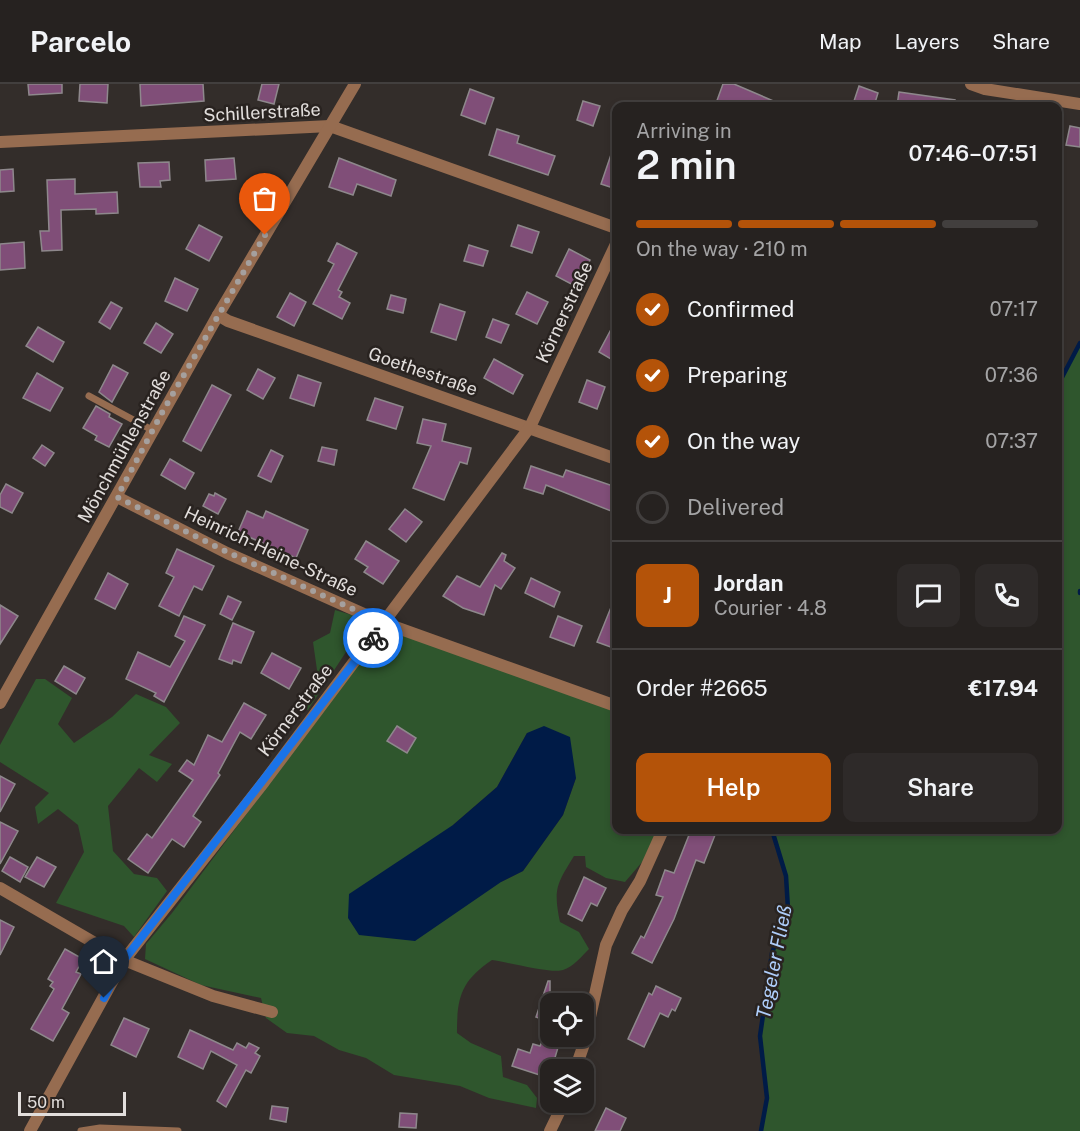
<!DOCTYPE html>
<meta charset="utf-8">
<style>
:root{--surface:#262220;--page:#2e2a29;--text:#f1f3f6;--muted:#a4a4a5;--line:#423f3e;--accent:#b45309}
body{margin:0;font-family:"Public Sans",sans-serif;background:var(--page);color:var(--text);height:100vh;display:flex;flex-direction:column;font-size:22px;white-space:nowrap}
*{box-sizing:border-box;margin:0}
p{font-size:20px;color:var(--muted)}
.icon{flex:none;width:33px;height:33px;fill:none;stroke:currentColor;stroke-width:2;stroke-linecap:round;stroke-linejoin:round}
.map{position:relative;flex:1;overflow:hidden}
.details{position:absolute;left:612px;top:18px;width:450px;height:732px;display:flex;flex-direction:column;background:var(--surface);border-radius:12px;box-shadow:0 3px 9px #0003,0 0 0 2px var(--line)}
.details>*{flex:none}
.controls{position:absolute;left:540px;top:909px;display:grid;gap:12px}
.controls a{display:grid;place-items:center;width:54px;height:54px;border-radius:12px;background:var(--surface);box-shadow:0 3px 9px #0003,0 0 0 2px var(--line);font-size:30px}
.scale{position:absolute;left:18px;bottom:15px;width:108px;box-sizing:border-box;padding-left:6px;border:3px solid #e2dedc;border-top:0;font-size:16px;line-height:21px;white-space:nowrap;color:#e2dedc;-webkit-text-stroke:4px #292320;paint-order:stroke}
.pin{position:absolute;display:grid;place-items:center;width:51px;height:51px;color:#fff;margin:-62px -26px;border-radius:50% 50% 50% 0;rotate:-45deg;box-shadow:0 0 6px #0007}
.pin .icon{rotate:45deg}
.courier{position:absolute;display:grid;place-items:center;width:60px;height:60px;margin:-30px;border:4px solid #1a73e8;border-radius:50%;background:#fff;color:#222;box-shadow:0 2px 8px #0007}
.overview em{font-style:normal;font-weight:600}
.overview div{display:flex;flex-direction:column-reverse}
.overview{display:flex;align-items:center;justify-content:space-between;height:102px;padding:0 24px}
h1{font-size:39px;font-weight:600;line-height:45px}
.bar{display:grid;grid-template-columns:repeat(4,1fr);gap:9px 6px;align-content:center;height:72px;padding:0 24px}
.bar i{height:8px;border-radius:4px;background:var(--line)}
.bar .current{background:var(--accent)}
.bar p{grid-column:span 4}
.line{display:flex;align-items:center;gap:15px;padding:0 24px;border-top:2px solid var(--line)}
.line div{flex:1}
.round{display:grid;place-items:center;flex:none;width:63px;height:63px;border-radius:12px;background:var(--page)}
ol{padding:0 24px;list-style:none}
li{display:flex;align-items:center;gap:18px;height:66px}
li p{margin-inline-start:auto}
li .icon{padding:6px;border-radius:50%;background:var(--accent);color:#fff;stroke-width:4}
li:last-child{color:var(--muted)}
li i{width:33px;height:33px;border:3px solid var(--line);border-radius:50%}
.action{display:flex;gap:12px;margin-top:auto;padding:12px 24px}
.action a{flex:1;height:69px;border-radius:12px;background:var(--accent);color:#fff;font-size:24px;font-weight:600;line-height:69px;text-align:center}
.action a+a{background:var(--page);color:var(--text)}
header{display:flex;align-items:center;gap:36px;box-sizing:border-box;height:84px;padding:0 30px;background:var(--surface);border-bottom:2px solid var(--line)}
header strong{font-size:28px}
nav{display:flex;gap:33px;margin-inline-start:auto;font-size:21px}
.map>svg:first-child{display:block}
.green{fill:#2f562d;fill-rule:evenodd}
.water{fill:#001b47}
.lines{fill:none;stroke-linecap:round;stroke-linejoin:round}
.stream{stroke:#001b47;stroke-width:4.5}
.building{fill:#804e78;stroke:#8e888c;stroke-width:1.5}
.service{stroke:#966c50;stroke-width:7}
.minor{stroke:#966c50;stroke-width:12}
.done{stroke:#a5a09e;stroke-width:6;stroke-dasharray:0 10.8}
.route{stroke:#1a73e8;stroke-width:8}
.labels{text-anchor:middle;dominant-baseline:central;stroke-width:5;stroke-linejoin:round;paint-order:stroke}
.street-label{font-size:18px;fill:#e2dedc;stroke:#292320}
.water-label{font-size:20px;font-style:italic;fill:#aecdfa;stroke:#292320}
</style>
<header>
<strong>Parcelo</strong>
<nav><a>Map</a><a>Layers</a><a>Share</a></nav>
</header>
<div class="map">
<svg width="1080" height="1047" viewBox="0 0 1080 1047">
<rect width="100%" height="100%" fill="#332d2a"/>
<g class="green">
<polygon points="1080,259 1080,1047 761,1047 767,1014 760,952 772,869 788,825 786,792 772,746 1058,746 1058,301"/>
<polygon points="335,526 355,532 361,545 308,626 299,623 317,586 313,558 330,549"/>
<path d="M386,544L616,625V746H657L643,777L625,798L606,794L586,783L585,772H574C557,800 553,804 560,838L579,848L589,865C582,872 573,883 563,886C553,890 507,878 492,876C461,897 457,913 457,949L471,959L501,972L503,993L527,1001L537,1014L536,1024L489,1014L460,1002L394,991L366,974L339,966L314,952L287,949L266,934L261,914L201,901L145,875L146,860L172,829ZM527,649L576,694L563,731L523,787L501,798L453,741L497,703Z"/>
<polygon points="36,595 45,595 72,614 58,640 74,659 112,633 136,610 166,623 180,639 149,671 172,680 157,698 139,684 108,722 113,767 134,790 157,794 167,807 134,853 124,842 56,819 84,768 78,741 58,725 38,740 35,723 49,709 0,678 0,661"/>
</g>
<polygon class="water" points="544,642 570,653 576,694 563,731 523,787 501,798 415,857 359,851 348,834 349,810 453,741 497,703 527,649"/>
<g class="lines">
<g class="stream">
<polyline points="1058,301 1080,259"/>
<polyline points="1080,509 1080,507"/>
<polyline points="761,1047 767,1014 760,952 772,869 788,825 786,792 772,746"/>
</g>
</g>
<g class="building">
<polygon points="28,0 62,0 62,9 29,11"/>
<polygon points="80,0 108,0 107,19 79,17"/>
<polygon points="140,0 203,0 204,17 141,22"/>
<polygon points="262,0 279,0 274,20 258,16"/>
<polygon points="723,0 734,0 785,22 715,22"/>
<polygon points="859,2 878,9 874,22 853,20"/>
<polygon points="470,5 494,14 485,40 461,31"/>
<polygon points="899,8 955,16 954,22 897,22"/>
<polygon points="583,17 600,22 593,42 577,36"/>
<polygon points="1070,42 1080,44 1080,63 1066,61"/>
<polygon points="497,45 519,52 517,59 555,72 548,91 489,71"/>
<polygon points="615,59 616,60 616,105 601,100"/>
<polygon points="234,74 236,95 206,97 205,76"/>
<polygon points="339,74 396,96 391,112 357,100 353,111 329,103"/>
<polygon points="169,78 170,96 160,97 161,103 140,103 138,79"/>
<polygon points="13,85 14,107 0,108 0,86"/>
<polygon points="75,95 75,110 117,108 118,129 96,130 96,125 61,126 62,166 42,167 40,147 49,147 47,96"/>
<polygon points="199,141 222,153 209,177 186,165"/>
<polygon points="518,141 539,148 532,169 511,162"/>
<polygon points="24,158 25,184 0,186 0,160"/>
<polygon points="337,159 357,169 338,206 342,208 339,213 350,219 342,235 313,220 334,180 328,177"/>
<polygon points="469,161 488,167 483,182 464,177"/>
<polygon points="569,165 590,176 577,203 556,192"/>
<polygon points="175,194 198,205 187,227 165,217"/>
<polygon points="527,208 548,218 537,240 516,230"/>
<polygon points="290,209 306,218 294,242 277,233"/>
<polygon points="391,211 406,215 403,229 387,225"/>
<polygon points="111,218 122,224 110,245 99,238"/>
<polygon points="440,220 465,228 456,256 431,248"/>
<polygon points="493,235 509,241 501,259 486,253"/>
<polygon points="616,236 616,278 599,268"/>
<polygon points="156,239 173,250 161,269 144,259"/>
<polygon points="38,243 64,258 53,278 26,262"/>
<polygon points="494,275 523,291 513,310 484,294"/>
<polygon points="113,281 128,289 112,318 99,308"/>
<polygon points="258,285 275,294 263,315 247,306"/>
<polygon points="37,289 63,304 50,327 23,314"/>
<polygon points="298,291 321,299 314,322 290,314"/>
<polygon points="587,296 605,303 597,325 579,318"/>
<polygon points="212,301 231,311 201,367 183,357"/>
<polygon points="375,314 403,323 396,345 367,336"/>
<polygon points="96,322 110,330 109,333 122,340 109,363 95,356 97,352 83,344"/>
<polygon points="423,335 446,340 442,357 471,364 467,380 460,378 444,416 413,404 431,362 417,359"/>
<polygon points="42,361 54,369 45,382 33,374"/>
<polygon points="322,363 337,366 334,381 318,377"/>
<polygon points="271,366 283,372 271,398 258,392"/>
<polygon points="170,375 194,389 185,405 161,391"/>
<polygon points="531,382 563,393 566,386 616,403 616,429 546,401 543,410 524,404"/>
<polygon points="6,400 23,409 12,429 0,423 0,411"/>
<polygon points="215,409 226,415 218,430 203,422 209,410 214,412"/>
<polygon points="405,425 422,438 406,458 389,445"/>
<polygon points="247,427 263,434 266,427 308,446 296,474 238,448"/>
<polygon points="366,457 399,477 383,500 364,488 368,483 355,475"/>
<polygon points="177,465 214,482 202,506 194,502 179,532 159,522 174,493 166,489"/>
<polygon points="502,469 506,471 504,477 515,484 501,505 495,501 484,531 463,524 443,512 457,492 480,503"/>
<polygon points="108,489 128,500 115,525 95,515"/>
<polygon points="531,494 560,508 554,523 525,509"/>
<polygon points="616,511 616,565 597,558"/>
<polygon points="228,512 241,518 232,536 220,530"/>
<polygon points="0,521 18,532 0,560"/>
<polygon points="184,532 205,541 164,618 154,612 156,609 126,595 138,568 170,583 185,557 175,552"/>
<polygon points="558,532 582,542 574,562 550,553"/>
<polygon points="233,539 254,548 241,579 233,576 232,580 219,575"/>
<polygon points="272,569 301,584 289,605 261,589"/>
<polygon points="64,582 85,594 76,610 55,597"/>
<polygon points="244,619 266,631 251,655 240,648 218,689 220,691 193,732 201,738 184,763 172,755 148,789 128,775 147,750 152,754 193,696 179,687 187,676 194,681 208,651 222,658"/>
<polygon points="397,642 416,654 407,669 387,657"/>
<polygon points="0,692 15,700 0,728"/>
<polygon points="0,738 18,747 0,780"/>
<polygon points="691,746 700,746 715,751 704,779 696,776 674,835 652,879 632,869 641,852 644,854 663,813 656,811 665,786 674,789"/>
<polygon points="10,773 28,783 20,798 2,787"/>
<polygon points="37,773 56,783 44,803 25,793"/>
<polygon points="584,793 606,804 597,822 591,819 582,837 568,830"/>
<polygon points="0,836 14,843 0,871"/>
<polygon points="65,865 83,875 76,888 81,890 62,925 69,929 53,957 31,945 54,905 50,902 53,898 48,895"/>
<polygon points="548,897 550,897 550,938 536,933"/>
<polygon points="656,902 681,914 675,927 672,925 668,933 660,929 644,963 628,955 649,909 652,911"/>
<polygon points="124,934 149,945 136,973 111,961"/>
<polygon points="190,946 233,966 237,959 246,964 249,959 259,964 255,969 260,972 251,989 246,986 226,1023 217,1017 237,981 211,967 203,985 178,973"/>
<polygon points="543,955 559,960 549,994 512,982 518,965 530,969 533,960 540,962"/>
<polygon points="272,1022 288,1024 286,1038 270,1035"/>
<polygon points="606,1024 626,1034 620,1047 595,1047"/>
<polygon points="400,1029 417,1030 416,1044 399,1043"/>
</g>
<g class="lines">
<g class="service">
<polyline points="89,312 152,346"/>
<polyline points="81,1047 100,1044 178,1047"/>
</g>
<g class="minor">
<polyline points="971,0 985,5 1080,20"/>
<polyline points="0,58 330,42 616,144"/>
<polyline points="218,231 228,237 616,375"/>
<polyline points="117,413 227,469 384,539 616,622"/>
<polyline points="0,619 218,231 355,0"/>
<polyline points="0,804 124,876 213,912 272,928"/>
<polyline points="575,986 584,960 606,861 622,826 640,797 663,746"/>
<polyline points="30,1047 124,876 264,698 530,343 616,160"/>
<polyline points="550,1047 564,1018"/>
</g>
</g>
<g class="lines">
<polyline class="done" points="265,151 163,327 117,413 227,468 384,539 373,554"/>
<polyline class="route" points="104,914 124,876 373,554"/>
</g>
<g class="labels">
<g class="street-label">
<text transform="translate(262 28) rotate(-3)">Schillerstraße</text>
<text transform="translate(564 228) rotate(-65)">Körnerstraße</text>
<text transform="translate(423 287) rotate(19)">Goethestraße</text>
<text transform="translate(124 362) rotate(-61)">Mönchmühlenstraße</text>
<text transform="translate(271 467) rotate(25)">Heinrich-Heine-Straße</text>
<text transform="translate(295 626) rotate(-53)">Körnerstraße</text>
</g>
<g class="water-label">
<text transform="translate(774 878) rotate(-79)">Tegeler Fließ</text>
</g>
</g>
</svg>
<div class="controls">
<a><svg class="icon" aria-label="locate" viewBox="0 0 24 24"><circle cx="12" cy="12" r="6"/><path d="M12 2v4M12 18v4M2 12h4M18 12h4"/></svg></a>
<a><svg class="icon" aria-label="layers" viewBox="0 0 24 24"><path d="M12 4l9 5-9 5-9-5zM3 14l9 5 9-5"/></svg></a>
</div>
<div class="scale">50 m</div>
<div class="pin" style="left:265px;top:151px;background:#ea580c"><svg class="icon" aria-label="bag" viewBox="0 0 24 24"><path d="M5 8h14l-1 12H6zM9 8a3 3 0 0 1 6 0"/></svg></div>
<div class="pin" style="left:104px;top:914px;background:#1f2937"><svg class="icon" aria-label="home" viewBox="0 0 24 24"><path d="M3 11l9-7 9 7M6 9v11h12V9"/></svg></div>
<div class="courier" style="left:373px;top:554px"><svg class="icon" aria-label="bike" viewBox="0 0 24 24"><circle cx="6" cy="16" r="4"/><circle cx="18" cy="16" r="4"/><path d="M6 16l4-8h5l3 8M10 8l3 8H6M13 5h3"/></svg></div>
<section class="details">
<div class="overview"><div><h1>2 min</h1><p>Arriving in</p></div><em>07:46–07:51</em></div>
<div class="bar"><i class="current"></i><i class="current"></i><i class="current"></i><i></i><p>On the way · 210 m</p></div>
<ol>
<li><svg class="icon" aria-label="check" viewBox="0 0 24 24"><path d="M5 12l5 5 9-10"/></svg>Confirmed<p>07:17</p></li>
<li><svg class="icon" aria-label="check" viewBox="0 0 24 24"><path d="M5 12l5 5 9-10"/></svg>Preparing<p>07:36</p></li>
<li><svg class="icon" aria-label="check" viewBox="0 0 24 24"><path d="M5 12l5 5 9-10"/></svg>On the way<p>07:37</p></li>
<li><i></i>Delivered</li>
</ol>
<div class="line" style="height:108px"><b class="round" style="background:var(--accent);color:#fff">J</b><div><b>Jordan</b><p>Courier · 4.8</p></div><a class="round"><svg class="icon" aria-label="chat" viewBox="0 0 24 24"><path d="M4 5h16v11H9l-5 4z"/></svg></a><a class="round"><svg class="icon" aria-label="phone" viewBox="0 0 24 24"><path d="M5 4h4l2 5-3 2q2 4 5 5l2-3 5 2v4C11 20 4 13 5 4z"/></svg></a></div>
<div class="line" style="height:78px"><div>Order #2665</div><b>€17.94</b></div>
<div class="action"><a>Help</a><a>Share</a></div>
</section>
</div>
